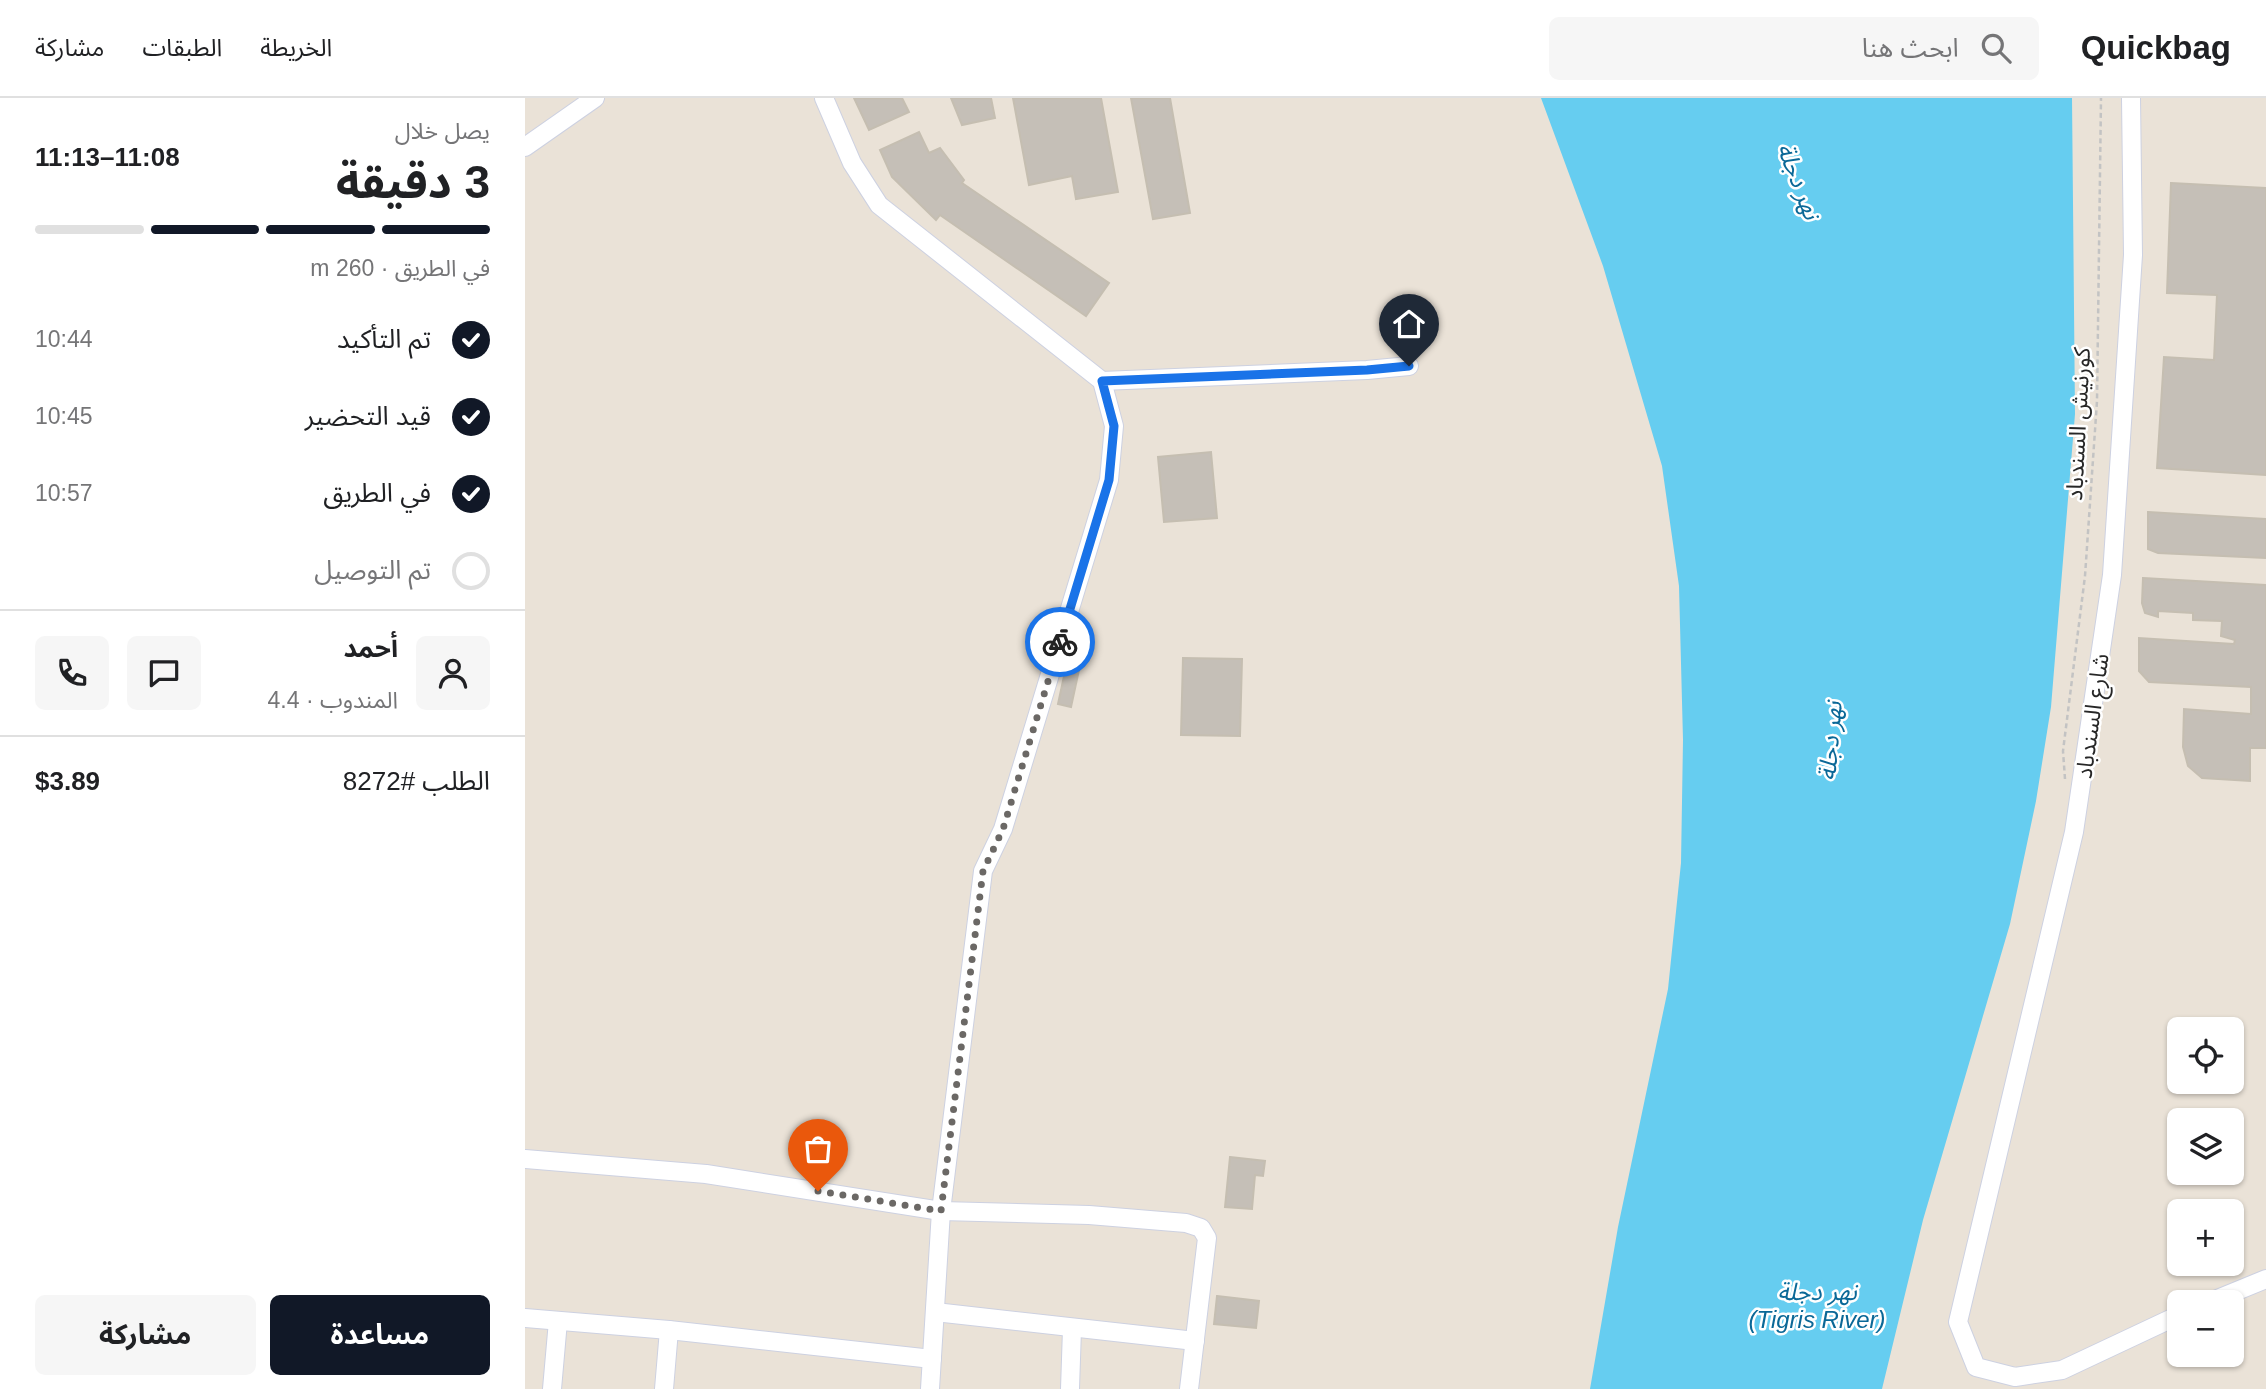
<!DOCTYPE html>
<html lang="ar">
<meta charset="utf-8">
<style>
:root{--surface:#fff;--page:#f6f6f6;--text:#202124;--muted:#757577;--line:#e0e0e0;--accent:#111827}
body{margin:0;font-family:Helvetica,"Noto Sans Arabic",sans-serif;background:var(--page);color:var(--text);direction:rtl;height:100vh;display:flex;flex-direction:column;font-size:26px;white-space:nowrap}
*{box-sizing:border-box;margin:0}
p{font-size:23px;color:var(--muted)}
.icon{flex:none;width:38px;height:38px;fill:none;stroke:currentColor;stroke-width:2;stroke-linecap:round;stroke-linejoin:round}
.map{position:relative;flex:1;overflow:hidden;direction:ltr}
.panel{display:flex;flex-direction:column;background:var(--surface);width:525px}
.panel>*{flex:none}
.buttons{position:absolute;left:1642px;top:919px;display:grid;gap:14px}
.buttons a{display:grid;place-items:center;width:77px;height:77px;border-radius:10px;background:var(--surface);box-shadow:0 2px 5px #0004;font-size:35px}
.pin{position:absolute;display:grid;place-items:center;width:60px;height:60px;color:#fff;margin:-72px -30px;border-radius:50% 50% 50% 0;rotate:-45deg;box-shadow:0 0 7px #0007}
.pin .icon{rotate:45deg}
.courier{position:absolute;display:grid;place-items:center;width:70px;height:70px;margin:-35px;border:5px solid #1a73e8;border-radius:50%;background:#fff;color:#222;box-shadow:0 2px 9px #0007}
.headline em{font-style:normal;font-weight:700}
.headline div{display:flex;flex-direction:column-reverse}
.headline{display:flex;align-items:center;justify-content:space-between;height:119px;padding:0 35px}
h1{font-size:46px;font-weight:700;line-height:52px}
.bar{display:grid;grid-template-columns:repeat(4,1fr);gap:10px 7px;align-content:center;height:84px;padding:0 35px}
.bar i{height:9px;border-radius:5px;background:var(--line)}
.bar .selected{background:var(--accent)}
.bar p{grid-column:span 4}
.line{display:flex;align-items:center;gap:18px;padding:0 35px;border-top:2px solid var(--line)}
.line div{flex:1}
.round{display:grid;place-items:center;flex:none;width:74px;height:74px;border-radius:10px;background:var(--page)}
ol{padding:0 35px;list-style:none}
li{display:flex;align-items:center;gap:21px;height:77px}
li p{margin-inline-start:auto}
li .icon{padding:7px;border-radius:50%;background:var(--accent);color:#fff;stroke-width:4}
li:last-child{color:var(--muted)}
li i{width:38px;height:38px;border:4px solid var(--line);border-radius:50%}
.primary-button{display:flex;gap:14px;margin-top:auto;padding:14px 35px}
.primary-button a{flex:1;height:80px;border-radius:10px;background:var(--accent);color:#fff;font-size:28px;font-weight:700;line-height:80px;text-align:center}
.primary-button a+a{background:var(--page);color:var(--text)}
header{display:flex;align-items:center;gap:42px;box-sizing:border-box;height:98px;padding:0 35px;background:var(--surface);border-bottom:2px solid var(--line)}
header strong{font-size:33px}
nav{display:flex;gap:38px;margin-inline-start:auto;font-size:24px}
.search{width:490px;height:63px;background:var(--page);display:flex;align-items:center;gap:18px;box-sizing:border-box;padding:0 24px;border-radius:10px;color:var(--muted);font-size:26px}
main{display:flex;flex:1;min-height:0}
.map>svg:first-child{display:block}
.water{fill:#66cdf0}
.building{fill:#c5bfb7;stroke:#c5beb1;stroke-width:2}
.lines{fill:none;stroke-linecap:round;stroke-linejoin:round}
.street-casing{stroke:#cdd1e1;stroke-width:20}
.path{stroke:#c3c3c3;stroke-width:2.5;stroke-dasharray:5 3.5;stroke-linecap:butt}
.street{stroke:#fff;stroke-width:18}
.done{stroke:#6b6865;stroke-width:7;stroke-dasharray:0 12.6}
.route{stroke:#1a73e8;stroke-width:9}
.labels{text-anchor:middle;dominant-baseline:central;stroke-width:5;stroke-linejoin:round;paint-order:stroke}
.street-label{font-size:23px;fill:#272727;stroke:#fff}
.water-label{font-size:24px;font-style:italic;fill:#0a6897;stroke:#fff}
</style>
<header>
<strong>Quickbag</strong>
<div class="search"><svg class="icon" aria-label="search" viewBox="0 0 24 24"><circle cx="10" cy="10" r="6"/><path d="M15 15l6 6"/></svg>ابحث هنا</div>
<nav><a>الخريطة</a><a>الطبقات</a><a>مشاركة</a></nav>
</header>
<main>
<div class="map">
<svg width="1741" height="1291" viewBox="0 0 1741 1291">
<rect width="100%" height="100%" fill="#eae2d7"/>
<polygon class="water" points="1016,0 1547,0 1550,316 1526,609 1511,703 1485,826 1398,1122 1357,1291 1065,1291 1093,1129 1143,891 1156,765 1158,642 1154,488 1137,368 1078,168"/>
<g class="building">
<polygon points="329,0 377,0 384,14 344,32"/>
<polygon points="426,0 466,0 470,20 437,27"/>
<polygon points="488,0 576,0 593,94 551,101 547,78 504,87"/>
<polygon points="606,0 645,0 665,115 628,121"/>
<polygon points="394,34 404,55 415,50 439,82 437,85 584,185 561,218 415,117 411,122 367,79 355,52"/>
<polygon points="1646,85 1741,90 1741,377 1632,370 1639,259 1689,262 1692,197 1642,195"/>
<polygon points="686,354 692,420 639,424 633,359"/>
<polygon points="1623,414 1741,421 1741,460 1633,455 1623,451"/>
<polygon points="1618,480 1741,487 1741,650 1725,650 1725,683 1677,680 1663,668 1658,649 1659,611 1726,616 1726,589 1624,584 1614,573 1614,540 1709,546 1710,542 1696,538 1697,523 1668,522 1668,515 1633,513 1633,519 1620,515 1617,505"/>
<polygon points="547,541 560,544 546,609 533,606"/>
<polygon points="658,560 717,561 715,638 656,637"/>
<polygon points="705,1059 740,1063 738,1078 730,1077 727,1111 700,1109"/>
<polygon points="692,1198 734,1203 731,1230 689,1226"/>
</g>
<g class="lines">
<defs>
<g id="street">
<polyline points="299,0 327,65 354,107 577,283 589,328 584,382 478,731 458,773 416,1113 405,1291"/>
<polyline points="1606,0 1608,157 1587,477 1549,734 1433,1224 1451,1269 1490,1279 1537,1272 1654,1217"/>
<polyline points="0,49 70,0"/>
<polyline points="577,283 842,272 884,268"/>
<polyline points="0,1061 181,1076 416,1113 564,1117 661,1125 676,1130 682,1140 664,1291"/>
<polyline points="1685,1204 1741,1181"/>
<polyline points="410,1214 670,1243"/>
<polyline points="0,1220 144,1232 407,1261"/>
<polyline points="27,1291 33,1223"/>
<polyline points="139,1291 144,1232"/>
<polyline points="545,1291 547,1231"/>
</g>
</defs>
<use href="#street" class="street-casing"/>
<polyline class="path" points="1540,681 1538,653 1560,478 1572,303 1576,0"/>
<use href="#street" class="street"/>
</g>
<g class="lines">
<polyline class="done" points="293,1093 416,1113 458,773 478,731 535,544"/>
<polyline class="route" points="535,544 584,382 589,328 577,283 842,272 884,268"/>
</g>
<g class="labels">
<g class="street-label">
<text transform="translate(1553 326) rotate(-87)">كورنيش السندباد</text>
<text transform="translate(1567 618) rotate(-82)">شارع السندباد</text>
</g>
<g class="water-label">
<text transform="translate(1274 83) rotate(69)">نهر دجلة</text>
<text transform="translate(1305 643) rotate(-85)">نهر دجلة</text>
<text x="1292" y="1193">نهر دجلة<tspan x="1292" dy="28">(Tigris River)</tspan></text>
</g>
</g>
</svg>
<div class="buttons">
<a><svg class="icon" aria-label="locate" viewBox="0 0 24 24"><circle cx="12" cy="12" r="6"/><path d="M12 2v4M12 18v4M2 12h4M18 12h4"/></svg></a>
<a><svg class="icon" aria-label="layers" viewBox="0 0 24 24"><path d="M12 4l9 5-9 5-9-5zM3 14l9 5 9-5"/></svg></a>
<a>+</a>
<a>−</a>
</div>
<div class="pin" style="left:293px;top:1093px;background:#ea580c"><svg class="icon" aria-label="bag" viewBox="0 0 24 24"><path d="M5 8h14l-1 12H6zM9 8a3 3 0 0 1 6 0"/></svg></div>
<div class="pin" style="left:884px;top:268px;background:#1f2937"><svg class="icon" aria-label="home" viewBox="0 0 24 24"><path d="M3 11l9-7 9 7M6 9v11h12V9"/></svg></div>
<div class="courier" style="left:535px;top:544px"><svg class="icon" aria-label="bike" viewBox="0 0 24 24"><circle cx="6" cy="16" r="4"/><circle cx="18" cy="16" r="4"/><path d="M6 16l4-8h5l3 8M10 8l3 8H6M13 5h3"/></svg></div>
</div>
<section class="panel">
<div class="headline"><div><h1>3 دقيقة</h1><p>يصل خلال</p></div><em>11:08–11:13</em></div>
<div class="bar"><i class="selected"></i><i class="selected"></i><i class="selected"></i><i></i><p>في الطريق · 260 m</p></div>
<ol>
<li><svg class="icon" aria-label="check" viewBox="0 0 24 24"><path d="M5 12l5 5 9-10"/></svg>تم التأكيد<p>10:44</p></li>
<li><svg class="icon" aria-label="check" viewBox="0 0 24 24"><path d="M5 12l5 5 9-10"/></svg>قيد التحضير<p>10:45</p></li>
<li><svg class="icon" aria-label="check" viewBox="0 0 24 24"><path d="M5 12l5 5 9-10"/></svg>في الطريق<p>10:57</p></li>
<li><i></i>تم التوصيل</li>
</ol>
<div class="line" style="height:126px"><a class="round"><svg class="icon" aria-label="person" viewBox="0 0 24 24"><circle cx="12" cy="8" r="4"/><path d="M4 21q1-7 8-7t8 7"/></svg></a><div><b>أحمد</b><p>المندوب · 4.4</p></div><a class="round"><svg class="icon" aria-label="chat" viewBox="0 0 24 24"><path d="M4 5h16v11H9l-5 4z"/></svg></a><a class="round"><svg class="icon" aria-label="phone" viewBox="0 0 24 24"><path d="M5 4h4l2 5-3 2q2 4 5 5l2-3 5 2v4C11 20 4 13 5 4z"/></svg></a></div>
<div class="line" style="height:91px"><div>الطلب #8272</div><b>$3.89</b></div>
<div class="primary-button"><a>مساعدة</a><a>مشاركة</a></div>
</section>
</main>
